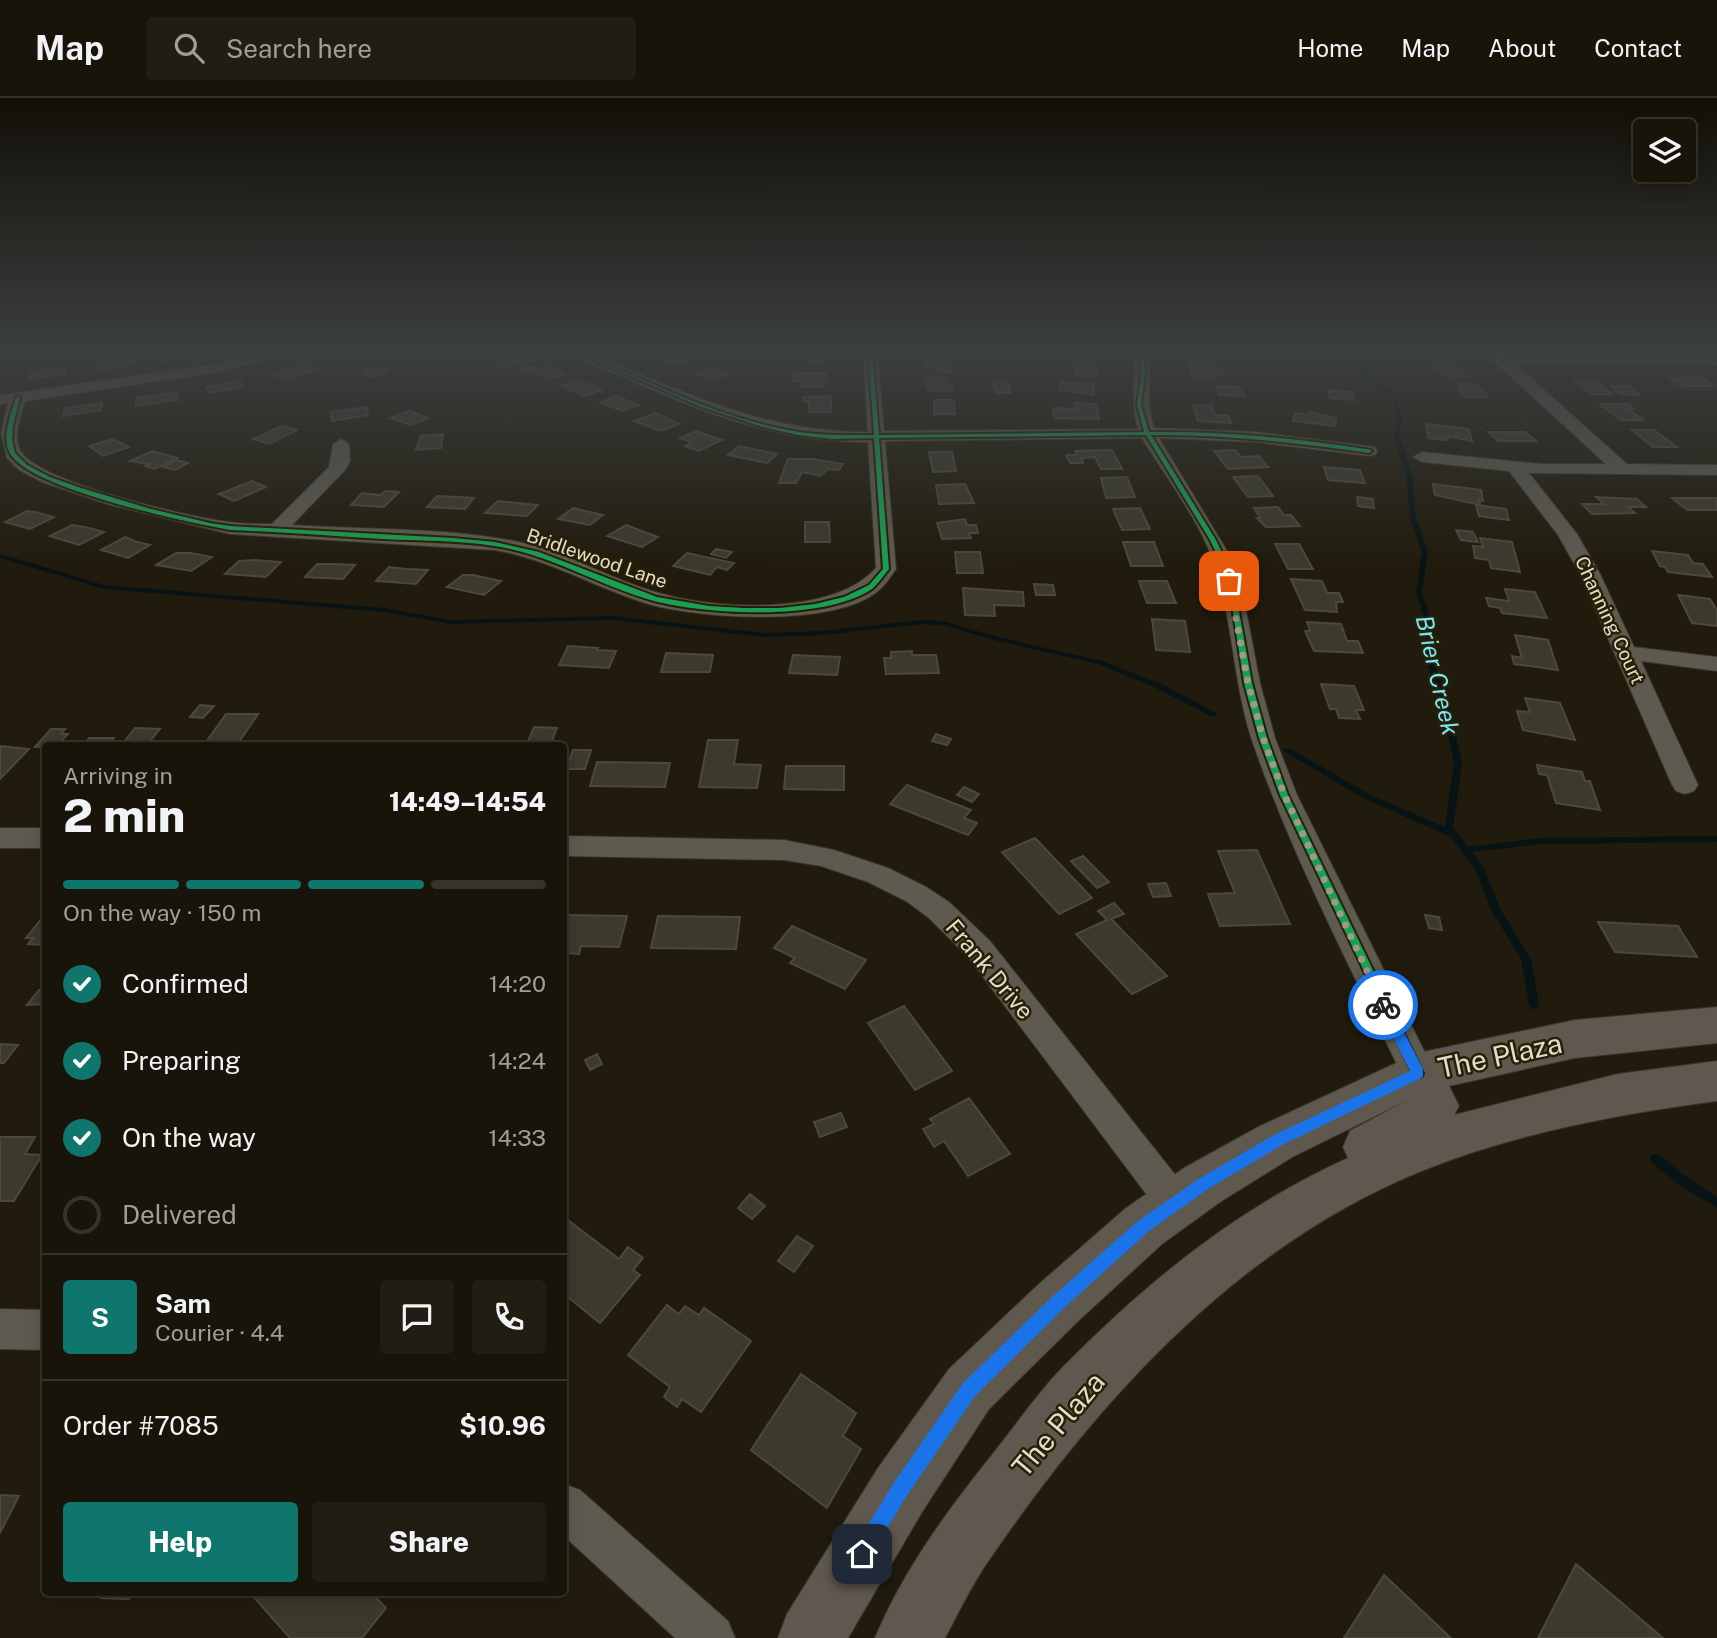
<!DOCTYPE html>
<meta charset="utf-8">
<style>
:root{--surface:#181409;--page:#211d12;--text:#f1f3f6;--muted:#9f9e9c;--line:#36332a;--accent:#0f766e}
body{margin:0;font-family:"Public Sans",sans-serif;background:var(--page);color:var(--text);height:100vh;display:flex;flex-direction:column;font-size:26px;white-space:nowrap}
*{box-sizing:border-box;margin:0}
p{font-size:23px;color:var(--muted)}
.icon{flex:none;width:38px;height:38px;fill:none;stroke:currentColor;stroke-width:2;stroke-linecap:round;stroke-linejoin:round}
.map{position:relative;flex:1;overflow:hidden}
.drawer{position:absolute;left:42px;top:644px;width:525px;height:854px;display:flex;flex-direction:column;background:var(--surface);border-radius:7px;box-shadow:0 4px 18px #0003,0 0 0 2px var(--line)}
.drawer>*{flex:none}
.buttons{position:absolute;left:1633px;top:21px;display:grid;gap:14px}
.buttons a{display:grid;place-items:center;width:63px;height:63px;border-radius:7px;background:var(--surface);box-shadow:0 4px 18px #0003,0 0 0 2px var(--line);font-size:35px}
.pin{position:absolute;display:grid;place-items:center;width:60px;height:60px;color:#fff;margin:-30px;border-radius:14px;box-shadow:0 4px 10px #0006}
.courier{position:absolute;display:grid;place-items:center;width:70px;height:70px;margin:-35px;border:5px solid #1a73e8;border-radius:50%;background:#fff;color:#222;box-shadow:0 2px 9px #0007}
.headline em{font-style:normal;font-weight:800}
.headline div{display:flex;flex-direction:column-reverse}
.headline{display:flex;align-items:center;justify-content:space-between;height:119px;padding:0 21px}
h1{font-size:46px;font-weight:800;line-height:52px}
.bar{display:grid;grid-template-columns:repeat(4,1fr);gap:10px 7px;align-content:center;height:84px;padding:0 21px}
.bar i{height:9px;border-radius:5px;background:var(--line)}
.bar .selected{background:var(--accent)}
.bar p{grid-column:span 4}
.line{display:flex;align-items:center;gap:18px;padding:0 21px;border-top:2px solid var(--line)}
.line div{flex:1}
.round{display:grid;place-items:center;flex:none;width:74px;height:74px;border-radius:7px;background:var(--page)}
ol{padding:0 21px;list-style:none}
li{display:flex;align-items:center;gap:21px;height:77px}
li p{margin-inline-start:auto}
li .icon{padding:7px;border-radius:50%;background:var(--accent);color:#fff;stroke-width:4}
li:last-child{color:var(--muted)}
li i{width:38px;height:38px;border:4px solid var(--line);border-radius:50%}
.primary-button{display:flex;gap:14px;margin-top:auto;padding:14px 21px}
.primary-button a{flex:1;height:80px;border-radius:7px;background:var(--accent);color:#fff;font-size:28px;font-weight:800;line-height:80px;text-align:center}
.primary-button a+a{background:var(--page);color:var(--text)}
header{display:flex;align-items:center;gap:42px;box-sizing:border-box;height:98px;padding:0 35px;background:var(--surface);border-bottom:2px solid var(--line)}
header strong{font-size:33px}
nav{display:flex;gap:38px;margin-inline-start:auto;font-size:24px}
.search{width:490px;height:63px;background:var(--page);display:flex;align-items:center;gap:18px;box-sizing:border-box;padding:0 24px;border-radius:7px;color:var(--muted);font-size:26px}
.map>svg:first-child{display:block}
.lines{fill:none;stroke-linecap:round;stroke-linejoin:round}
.stream{fill:#071314;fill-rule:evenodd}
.building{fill:#3c392d;stroke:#4d483b;stroke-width:2}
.street-casing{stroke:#39362c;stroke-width:2}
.secondary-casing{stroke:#39362c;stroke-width:2}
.street{fill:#5e5a50;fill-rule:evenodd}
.secondary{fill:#5f584e;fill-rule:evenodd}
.cycleway-casing{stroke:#281f04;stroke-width:4}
.cycleway{fill:#1a9f57;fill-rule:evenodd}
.route{fill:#1a73e8}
.done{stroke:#9e9989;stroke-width:7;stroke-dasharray:0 12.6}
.labels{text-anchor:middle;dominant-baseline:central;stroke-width:5;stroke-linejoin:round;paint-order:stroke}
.far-street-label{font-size:19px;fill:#e2ddcd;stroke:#281f04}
.street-label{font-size:23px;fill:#e2ddcd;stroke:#281f04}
.water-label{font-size:24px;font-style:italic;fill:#77e8fa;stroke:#281f04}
.near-street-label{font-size:28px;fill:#e2ddcd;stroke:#281f04}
</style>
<header>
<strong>Map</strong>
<div class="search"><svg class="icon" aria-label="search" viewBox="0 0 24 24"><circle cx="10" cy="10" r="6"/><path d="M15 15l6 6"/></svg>Search here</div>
<nav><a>Home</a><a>Map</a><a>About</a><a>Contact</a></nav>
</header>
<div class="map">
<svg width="1717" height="1540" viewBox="0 0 1717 1540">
<rect width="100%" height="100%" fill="#201b0c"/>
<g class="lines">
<g class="stream">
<polygon points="1337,253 1341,253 1397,299 1402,317 1400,337 1412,379 1416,420 1428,454 1422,495 1431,522 1437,572 1451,613 1462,665 1453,730 1468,749 1540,740 1717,738 1717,744 1540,746 1472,754 1484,771 1500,811 1531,861 1539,907 1537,910 1534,911 1531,910 1529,907 1521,861 1491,812 1476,772 1451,739 1365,701 1282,652 1286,650 1289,650 1371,697 1445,729 1454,665 1443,613 1429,572 1425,522 1416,495 1422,454 1410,420 1406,379 1394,337 1396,317 1393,301"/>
<polygon points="0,456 105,487 384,510 450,522 613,518 765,535 822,533 922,522 943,523 998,539 1102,563 1162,586 1218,616 1214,618 1211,618 1156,590 1098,566 994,542 942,527 922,526 822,537 765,539 613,522 450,526 384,514 104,491 0,460"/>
<polygon points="1656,1056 1660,1057 1684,1077 1717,1099 1717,1110 1676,1085 1652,1065 1650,1061 1652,1057"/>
</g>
</g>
<g class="building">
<polygon points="193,253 192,259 159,263 160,256"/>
<polygon points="347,253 368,253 346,261 334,258"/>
<polygon points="1066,253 1098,253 1100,259 1069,258"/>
<polygon points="514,254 533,263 504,269 493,261"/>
<polygon points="672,254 693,261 677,267 656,259"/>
<polygon points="825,254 825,265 806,266 806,255"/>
<polygon points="941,257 946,268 950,268 953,274 939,275 936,269 927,269 922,258"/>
<polygon points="122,259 122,262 133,260 133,266 98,272 99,262"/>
<polygon points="1188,263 1211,265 1212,271 1223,271 1224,276 1217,276 1215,281 1193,280"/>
<polygon points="1073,264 1094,265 1098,278 1076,278"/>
<polygon points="309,266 319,271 284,282 274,276"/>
<polygon points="1434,266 1455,267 1466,279 1445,278"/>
<polygon points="532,268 538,271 547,268 565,276 548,281 531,273 523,276 517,273"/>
<polygon points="65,269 65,276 28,281 29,275"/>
<polygon points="379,269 389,273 371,279 362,275"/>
<polygon points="712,269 730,276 713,282 695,275"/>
<polygon points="793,275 826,275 826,283 822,283 822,289 802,289 802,283 793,283"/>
<polygon points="925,279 946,279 954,292 929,293"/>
<polygon points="1670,280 1702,280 1714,288 1682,288"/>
<polygon points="578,282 602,292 585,298 561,288"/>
<polygon points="240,283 243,289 209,295 206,289"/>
<polygon points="1574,283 1597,284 1612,296 1592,296"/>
<polygon points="992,284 1008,284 1011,295 996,295"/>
<polygon points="1060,284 1094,286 1093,297 1059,292"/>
<polygon points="1458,286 1475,286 1488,299 1465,299 1458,292 1464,292"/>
<polygon points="1216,288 1241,289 1245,298 1219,297"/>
<polygon points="1611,288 1630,288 1639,297 1620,296"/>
<polygon points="1328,292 1352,294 1355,302 1330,300"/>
<polygon points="178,294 178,302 136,308 136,300"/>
<polygon points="616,298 638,307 622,313 600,304"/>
<polygon points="831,298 831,314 809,314 809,303 803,303 803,299"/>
<polygon points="934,302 954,302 955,316 934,316"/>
<polygon points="102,305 101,312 63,318 65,310"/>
<polygon points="1075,305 1096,306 1099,321 1054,320 1053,310 1076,311"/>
<polygon points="1600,306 1628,306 1634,311 1628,311 1643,322 1621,322"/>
<polygon points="1193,307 1212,308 1215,317 1228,317 1231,325 1198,323"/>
<polygon points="367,309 368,317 332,323 331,314"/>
<polygon points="409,313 428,320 411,327 390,320"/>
<polygon points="1310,314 1336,320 1335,328 1293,323 1295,315 1309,317"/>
<polygon points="656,315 679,326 661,333 634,323"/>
<polygon points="1426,326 1469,331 1472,343 1447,338 1448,342 1428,340"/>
<polygon points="282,328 297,332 269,346 253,341"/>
<polygon points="1632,332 1654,332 1677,349 1653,349"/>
<polygon points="696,333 722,342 699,353 685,348 692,344 680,340"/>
<polygon points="1488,334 1525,334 1536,343 1498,343"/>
<polygon points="443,336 441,350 416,352 421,338"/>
<polygon points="112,341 129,349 103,358 89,348"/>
<polygon points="739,348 777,356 767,365 728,357"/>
<polygon points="1112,352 1122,371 1101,371 1095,359 1081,360 1083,365 1070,365 1066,357 1077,357 1075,353"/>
<polygon points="1235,352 1241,359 1259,358 1268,369 1228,371 1214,353"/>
<polygon points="152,353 177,360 155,371 145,368 149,366 130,363"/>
<polygon points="929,354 952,354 956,373 933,374"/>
<polygon points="788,361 812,361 843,366 839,372 828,371 820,378 802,374 796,385 779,385"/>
<polygon points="176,362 188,365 175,372 163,369"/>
<polygon points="1324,369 1360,372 1365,385 1328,382"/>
<polygon points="1258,378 1273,398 1248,399 1233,379"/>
<polygon points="1127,379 1135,399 1106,400 1101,380"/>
<polygon points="252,383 266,389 234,403 219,396"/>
<polygon points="965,386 974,405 939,406 936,387"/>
<polygon points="1433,386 1481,392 1483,403 1479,402 1480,407 1435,397"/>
<polygon points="385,393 399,394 384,409 351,407 362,395 381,397"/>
<polygon points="437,398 474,400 465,411 427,409"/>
<polygon points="1357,399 1373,401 1374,410 1358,408"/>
<polygon points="1596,399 1637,401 1646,409 1628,409 1635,415 1592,416 1582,406 1604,406"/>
<polygon points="1672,400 1717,400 1717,412 1687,412"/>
<polygon points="498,403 538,407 527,418 485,415"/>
<polygon points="1476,407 1506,411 1509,422 1479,418"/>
<polygon points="1278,409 1284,417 1291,417 1300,428 1266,429 1257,420 1260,420 1254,410"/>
<polygon points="573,410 603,417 590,427 558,421"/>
<polygon points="1140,410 1150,431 1122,432 1113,411"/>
<polygon points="27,413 35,414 54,419 30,431 5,424"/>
<polygon points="965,421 967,427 976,427 978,435 969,435 971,440 942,441 937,425"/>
<polygon points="805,424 829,424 830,444 805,444"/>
<polygon points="72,427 85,429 104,434 79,447 50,438"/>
<polygon points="626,427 658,439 642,449 607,438"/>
<polygon points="1456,432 1473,434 1478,444 1461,442"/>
<polygon points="125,439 137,444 150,447 128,460 101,452"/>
<polygon points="1480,440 1512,444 1520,474 1491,470 1489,462 1475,460 1473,448 1483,449"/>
<polygon points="1123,444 1154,444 1163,468 1131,468"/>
<polygon points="1275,446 1299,446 1313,471 1288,471"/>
<polygon points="716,451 732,454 726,460 711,456"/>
<polygon points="1652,453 1688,457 1693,465 1703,466 1712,479 1668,474 1665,469 1660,468"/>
<polygon points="955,454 980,454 983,475 957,475"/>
<polygon points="176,455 190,455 212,459 191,473 156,467"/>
<polygon points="687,455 734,465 727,472 717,469 710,477 673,468"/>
<polygon points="255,462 281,464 266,479 225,476 239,463"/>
<polygon points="317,466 335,466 355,467 343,481 305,479"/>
<polygon points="389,469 407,471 428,472 416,486 376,483"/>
<polygon points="463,477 473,477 501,483 484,497 447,489"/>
<polygon points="1291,481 1322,483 1327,495 1339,495 1343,504 1336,504 1337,514 1305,512"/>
<polygon points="1139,483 1167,483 1176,505 1147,505"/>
<polygon points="1034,486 1053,487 1055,497 1036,497"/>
<polygon points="963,490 1023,494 1024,508 994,507 995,518 965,517"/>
<polygon points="1505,491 1535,494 1547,520 1502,515 1500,510 1489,508 1486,500 1509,503"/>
<polygon points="1678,497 1710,501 1717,512 1717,528 1692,525"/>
<polygon points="1152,521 1185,523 1190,554 1156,552"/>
<polygon points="1307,524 1341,526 1347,543 1358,543 1363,555 1314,553 1305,533 1310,533"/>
<polygon points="1515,537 1548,542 1558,572 1514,566 1512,558 1522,560"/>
<polygon points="568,548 598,550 597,552 616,553 609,570 559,567"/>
<polygon points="912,553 912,557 936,557 939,575 886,576 884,560 891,560 891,554"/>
<polygon points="666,555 713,557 710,574 661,574"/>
<polygon points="793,557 840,559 837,577 789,575"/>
<polygon points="1321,586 1354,588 1364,612 1356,612 1360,621 1339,620 1336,611 1330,611"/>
<polygon points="1525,600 1560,605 1575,642 1523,632 1517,613 1530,614"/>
<polygon points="200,607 214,608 203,620 190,619"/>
<polygon points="226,616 258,616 239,644 206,644"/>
<polygon points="534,629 557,630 550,648 526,648"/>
<polygon points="135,630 160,631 146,648 121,648"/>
<polygon points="51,631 65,631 61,636 68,636 57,648 35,649"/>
<polygon points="936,636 951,641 947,647 932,643"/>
<polygon points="89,640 114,640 108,648 83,648"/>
<polygon points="708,642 738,642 734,666 761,667 757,690 699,689"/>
<polygon points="0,648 29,651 0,681"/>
<polygon points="573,652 591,652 585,671 566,671"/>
<polygon points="597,664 670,665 665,689 590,688"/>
<polygon points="1537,667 1582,674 1585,683 1590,683 1600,712 1556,705 1547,677 1539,676"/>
<polygon points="786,668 844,668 844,692 784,691"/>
<polygon points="907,687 971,712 964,720 977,725 968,737 890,706"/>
<polygon points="964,689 979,696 972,704 957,697"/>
<polygon points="1035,740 1092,800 1059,816 1002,754"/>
<polygon points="1257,752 1290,826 1220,828 1208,796 1235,795 1218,753"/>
<polygon points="1083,758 1109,784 1097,790 1071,763"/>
<polygon points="1166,785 1171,798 1153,799 1148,786"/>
<polygon points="1114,805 1124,816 1111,821 1167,878 1132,896 1076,836 1107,822 1098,813"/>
<polygon points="46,815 46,847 28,846 33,840 26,840"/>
<polygon points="566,817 627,818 619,849 581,848 579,856 564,855"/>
<polygon points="1425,817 1439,819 1442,832 1429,830"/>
<polygon points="658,818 740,819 736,851 651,850"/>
<polygon points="1598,824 1678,828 1697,859 1615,854"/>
<polygon points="792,828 866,862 845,891 790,865 795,860 774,850"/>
<polygon points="39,892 46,892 46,906 27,907"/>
<polygon points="904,908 952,973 915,992 868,925"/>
<polygon points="0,946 18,947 4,965 0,965"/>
<polygon points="597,956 602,966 590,972 585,962"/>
<polygon points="969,1000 1010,1056 968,1078 944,1043 934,1049 923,1031 934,1026 930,1021"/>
<polygon points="841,1015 847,1029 820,1039 814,1024"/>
<polygon points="0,1039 35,1039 25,1056 42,1057 14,1103 0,1103"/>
<polygon points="750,1096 765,1108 752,1121 738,1110"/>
<polygon points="564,1119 619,1161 628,1149 643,1160 633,1172 640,1177 600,1225 564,1196"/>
<polygon points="797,1138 813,1148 794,1174 778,1163"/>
<polygon points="667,1207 679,1216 685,1208 699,1217 704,1210 751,1243 701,1314 682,1301 677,1309 664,1299 670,1289 628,1257"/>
<polygon points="801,1276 856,1315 843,1338 861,1351 827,1410 751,1352"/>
<polygon points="0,1397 19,1398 0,1435"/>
<polygon points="1576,1466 1663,1540 1538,1540"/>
<polygon points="1384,1477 1451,1540 1344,1540"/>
<polygon points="103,1494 132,1494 129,1501 101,1500"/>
<polygon points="249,1494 371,1494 386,1510 362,1540 290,1540"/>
</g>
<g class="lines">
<defs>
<g id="street">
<path d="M274,253H297L219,274L25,303C21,318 11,341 22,355C46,386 188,419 229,424C243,426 258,426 272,426L329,369L333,346L341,341L349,346L350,363L346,371L292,427C365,432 442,429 514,443C565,453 609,481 659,495C716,512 834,518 876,470L868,344C777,345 698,313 616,276C602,270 576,264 568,253H586C681,292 762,335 868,334L863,253H877L884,333L1138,331C1130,304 1136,280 1134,253H1148C1152,281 1145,301 1154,330L1257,334L1375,349L1377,353L1375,357L1369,358L1257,344L1159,340L1233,463L1244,502L1260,585L1275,640L1297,697L1435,975L1430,985L1418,989L1406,985C1354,877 1295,764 1255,651C1233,591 1234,525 1214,465C1200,423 1165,378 1142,340L885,343L896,471C891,478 886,486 879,492C837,530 697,521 645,505C594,489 548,461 495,452L230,436L107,406L42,384L19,372L7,360L1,335L8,305L0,307V297L219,266Z"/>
<polygon points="1490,253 1500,253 1505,258 1717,259 1717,267 1515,266 1627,366 1717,367 1717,377 1529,375 1577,436 1600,476 1634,549 1717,559 1717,573 1641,563 1698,687 1694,693 1685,696 1676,693 1672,687 1580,476 1558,437 1509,373 1422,364 1413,359 1422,354 1542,366 1606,366 1496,265 1488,256"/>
<rect x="0" y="730" width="46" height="20"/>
<polygon points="564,738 784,742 834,752 888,770 926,789 949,804 990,843 1188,1093 1193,1105 1188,1117 1175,1122 1162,1117 968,859 929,820 906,803 868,784 821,768 784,762 564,758"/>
<polygon points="0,1211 46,1212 46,1252 0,1251"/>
<polygon points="564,1386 580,1392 728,1523 735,1540 675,1540 564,1438"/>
</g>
<path id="secondary" d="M1717,909V945L1575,960L1449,988L1459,1008L1454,1017L1618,976L1717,963V1003C1618,1016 1517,1035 1424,1072C1239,1146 1099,1301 989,1462C972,1486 959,1514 945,1540H875C903,1473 947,1413 992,1357C1015,1328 1037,1296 1062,1270C1148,1183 1236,1111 1348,1060L1343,1049L1350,1033L1408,1002L1294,1058L1220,1104L1162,1146L1077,1224L989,1311L922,1414L848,1540H778L787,1516L878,1370L949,1271L1039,1186L1126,1110L1184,1070L1260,1028L1418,955L1575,922Z"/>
</defs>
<use href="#street" class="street-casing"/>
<use href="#secondary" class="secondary-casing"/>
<use href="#street" class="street"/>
<use href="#secondary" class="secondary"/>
<defs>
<path id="cycleway" d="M573,253H578C649,283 721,322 799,334C824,338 848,337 874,337L868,253H872L879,337L1144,334L1137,307L1141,277L1139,253H1143L1145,277L1141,307L1149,334C1223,333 1298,340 1371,352L1372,353L1369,355C1295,345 1225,336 1151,337L1216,442L1226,463L1237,502L1252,585L1267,640L1288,697L1423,975L1422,978L1418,979L1414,978L1280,697L1259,640L1244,585L1231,502L1220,463L1210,442L1146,337L879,340L889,471C884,477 878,486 872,491C824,523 708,517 654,503C599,488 551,456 494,448C458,442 420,443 383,441C332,438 281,434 230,432C186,424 35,392 11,357C0,341 11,316 16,299L18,298L20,299L13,328L12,342L15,355L27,367L50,379L81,390L151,411L210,425L230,428L453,440L495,444L539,454L657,499L709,508L743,510H780L815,506L844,499L869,487L883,471L874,340L832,341L798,337L763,329L699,308Z"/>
</defs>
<use href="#cycleway" class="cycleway-casing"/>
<use href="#cycleway" class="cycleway"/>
</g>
<linearGradient id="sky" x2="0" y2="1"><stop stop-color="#120f07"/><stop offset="0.54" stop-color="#3c3f40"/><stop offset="1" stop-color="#3c3f40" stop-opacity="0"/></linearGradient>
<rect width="1717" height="468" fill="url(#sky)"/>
<polygon class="route" points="1383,901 1388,903 1423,971 1423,979 1282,1047 1208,1091 1149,1133 1063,1211 975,1298 906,1399 868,1462 862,1465 855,1462 852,1456 855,1449 893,1386 963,1285 1052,1199 1138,1123 1197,1082 1272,1038 1410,973 1377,907"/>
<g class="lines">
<polyline class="done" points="1229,483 1248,585 1263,640 1284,696 1383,907"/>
</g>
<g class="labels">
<g class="far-street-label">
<text transform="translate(597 460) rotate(19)">Bridlewood Lane</text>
<text transform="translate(1610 522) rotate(65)">Channing Court</text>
</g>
<g class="street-label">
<text transform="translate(990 871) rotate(50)">Frank Drive</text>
</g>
<g class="water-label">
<text transform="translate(1438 577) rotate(77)">Brier Creek</text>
</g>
<g class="near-street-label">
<text transform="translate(1500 957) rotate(-12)">The Plaza</text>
<text transform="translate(1058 1326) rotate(-50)">The Plaza</text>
</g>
</g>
</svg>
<div class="buttons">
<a><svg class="icon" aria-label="layers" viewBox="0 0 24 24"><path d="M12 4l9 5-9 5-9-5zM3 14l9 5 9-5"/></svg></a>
</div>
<div class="pin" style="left:1229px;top:483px;background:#ea580c"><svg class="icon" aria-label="bag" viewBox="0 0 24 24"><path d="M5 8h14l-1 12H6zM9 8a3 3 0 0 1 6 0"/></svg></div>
<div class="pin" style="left:862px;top:1456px;background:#1f2937"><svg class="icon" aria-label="home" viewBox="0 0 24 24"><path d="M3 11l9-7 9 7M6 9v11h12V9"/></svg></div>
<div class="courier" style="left:1383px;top:907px"><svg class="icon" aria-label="bike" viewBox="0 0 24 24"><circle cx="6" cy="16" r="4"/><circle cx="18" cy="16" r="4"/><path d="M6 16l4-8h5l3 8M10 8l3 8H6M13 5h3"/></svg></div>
<section class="drawer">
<div class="headline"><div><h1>2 min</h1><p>Arriving in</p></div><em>14:49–14:54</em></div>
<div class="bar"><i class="selected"></i><i class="selected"></i><i class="selected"></i><i></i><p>On the way · 150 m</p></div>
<ol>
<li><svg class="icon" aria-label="check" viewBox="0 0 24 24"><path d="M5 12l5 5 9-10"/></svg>Confirmed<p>14:20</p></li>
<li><svg class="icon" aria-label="check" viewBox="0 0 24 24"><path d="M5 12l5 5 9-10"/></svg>Preparing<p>14:24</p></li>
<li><svg class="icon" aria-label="check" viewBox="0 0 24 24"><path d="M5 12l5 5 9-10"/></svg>On the way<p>14:33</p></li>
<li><i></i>Delivered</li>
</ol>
<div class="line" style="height:126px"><b class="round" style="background:var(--accent);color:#fff">S</b><div><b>Sam</b><p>Courier · 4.4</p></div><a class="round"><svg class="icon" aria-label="chat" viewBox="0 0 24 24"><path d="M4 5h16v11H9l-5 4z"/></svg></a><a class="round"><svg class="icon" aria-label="phone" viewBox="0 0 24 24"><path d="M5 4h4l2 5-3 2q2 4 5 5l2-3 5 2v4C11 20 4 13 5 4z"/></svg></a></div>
<div class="line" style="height:91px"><div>Order #7085</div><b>$10.96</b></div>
<div class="primary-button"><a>Help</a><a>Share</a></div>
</section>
</div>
